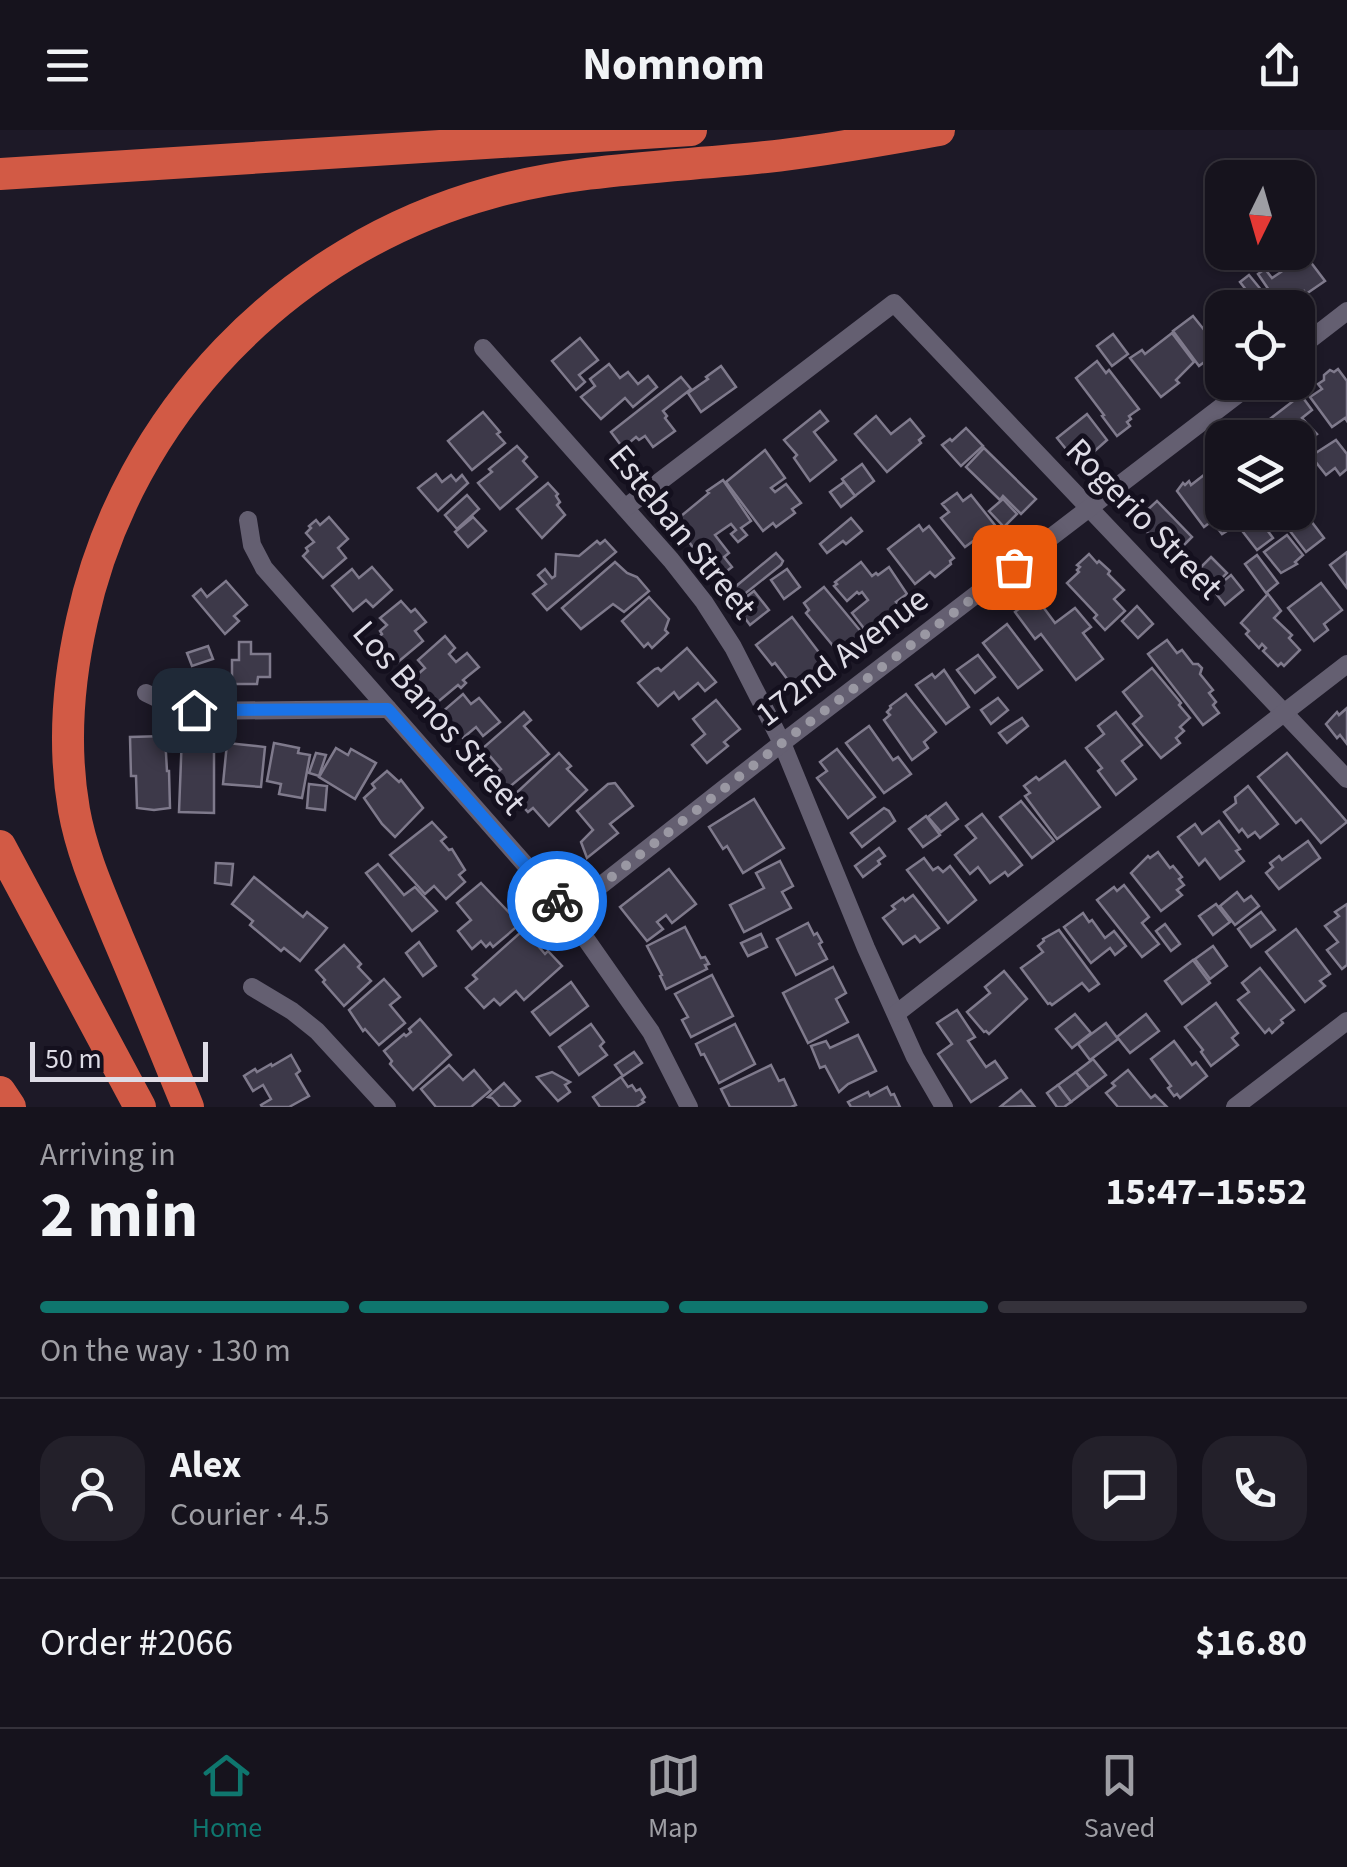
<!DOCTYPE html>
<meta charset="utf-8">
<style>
:root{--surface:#16131d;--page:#23202a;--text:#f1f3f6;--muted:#9e9ea4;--line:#35323b;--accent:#0f766e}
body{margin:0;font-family:"Source Sans 3",sans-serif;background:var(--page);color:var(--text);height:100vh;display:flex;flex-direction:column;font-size:38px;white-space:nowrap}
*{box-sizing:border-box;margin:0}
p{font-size:32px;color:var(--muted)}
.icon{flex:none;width:55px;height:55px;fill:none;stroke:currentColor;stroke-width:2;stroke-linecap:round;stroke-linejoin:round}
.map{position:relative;height:977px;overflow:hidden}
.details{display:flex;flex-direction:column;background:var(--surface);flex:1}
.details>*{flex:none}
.needle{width:65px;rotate:185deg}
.tools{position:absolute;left:1205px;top:30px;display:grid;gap:20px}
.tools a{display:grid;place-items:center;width:110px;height:110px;border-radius:20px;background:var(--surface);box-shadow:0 2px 8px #0004,0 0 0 2px var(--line);font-size:50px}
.scale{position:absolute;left:30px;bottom:25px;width:178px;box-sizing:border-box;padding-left:10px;border:5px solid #dedce6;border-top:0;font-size:28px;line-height:35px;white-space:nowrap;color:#dedce6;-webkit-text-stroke:8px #14101e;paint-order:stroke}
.pin{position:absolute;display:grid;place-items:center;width:85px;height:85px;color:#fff;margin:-42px;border-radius:20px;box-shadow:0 5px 15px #0006}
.courier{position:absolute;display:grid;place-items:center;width:100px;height:100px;margin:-50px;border:8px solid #1a73e8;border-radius:50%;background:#fff;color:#222;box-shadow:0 2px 12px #0007}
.overview em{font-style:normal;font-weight:700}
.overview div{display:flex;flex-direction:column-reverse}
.overview{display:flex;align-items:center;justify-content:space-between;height:170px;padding:0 40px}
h1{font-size:65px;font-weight:700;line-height:75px}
.bar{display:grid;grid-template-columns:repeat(4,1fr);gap:15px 10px;align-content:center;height:120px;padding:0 40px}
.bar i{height:12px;border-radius:8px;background:var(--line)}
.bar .on{background:var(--accent)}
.bar p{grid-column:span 4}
.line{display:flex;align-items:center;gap:25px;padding:0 40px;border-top:2px solid var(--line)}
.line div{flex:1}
.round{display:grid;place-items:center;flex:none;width:105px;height:105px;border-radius:30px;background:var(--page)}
header{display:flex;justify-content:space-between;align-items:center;height:130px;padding:0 40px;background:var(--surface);font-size:45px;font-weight:700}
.tabs{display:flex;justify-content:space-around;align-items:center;height:140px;border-top:2px solid var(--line);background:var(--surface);font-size:28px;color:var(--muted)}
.tabs a{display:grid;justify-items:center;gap:5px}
.tabs .on{color:var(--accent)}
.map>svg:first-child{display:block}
.building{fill:#3d3949;stroke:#7f7a8c;stroke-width:2.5}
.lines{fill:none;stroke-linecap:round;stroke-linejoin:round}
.street{stroke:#645f71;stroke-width:18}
.highway{stroke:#d25a45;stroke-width:32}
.done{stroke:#9a98a3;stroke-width:10;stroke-dasharray:0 18}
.route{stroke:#1a73e8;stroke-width:12}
.labels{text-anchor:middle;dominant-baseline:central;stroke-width:10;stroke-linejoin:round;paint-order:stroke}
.street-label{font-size:35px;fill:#dedce6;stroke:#14101e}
</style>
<header><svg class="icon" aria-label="menu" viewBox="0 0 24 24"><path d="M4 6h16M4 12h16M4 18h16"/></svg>Nomnom<svg class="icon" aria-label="share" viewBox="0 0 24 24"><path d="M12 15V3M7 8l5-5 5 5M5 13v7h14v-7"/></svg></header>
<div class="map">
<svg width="1347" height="977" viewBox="0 0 1347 977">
<rect width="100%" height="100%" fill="#1d1927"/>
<g class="building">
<polygon points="1303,122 1325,151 1306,164 1304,161 1289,171 1283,163 1275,169 1258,144 1265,139 1272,148 1281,142 1277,137 1289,128 1291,131"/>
<polygon points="1249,145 1276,178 1260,178 1240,152"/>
<polygon points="1193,186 1205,201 1212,197 1222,211 1222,219 1199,236 1173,201"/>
<polygon points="1172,203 1194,232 1176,250 1179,253 1161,267 1130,228 1142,220 1145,224"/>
<polygon points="1113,204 1128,224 1112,236 1097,216"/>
<polygon points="580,208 598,230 579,245 585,252 576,260 552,231"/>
<polygon points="1097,231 1106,243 1109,240 1139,279 1129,286 1131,289 1127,292 1130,296 1117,306 1102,286 1104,285 1076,248"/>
<polygon points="609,234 620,248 628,242 638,254 648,246 657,257 633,277 625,268 601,289 581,267 595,256 590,249"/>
<polygon points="721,236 736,257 701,282 688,263 708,249 706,247"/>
<polygon points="1338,239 1347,251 1347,291 1345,288 1332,297 1310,267 1322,259 1318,254 1324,250 1324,245 1330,240 1334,242"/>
<polygon points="681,247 691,259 663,281 667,286 665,288 675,301 653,317 645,306 639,310 636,307 623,318 611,302"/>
<polygon points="1301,265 1312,280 1302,288 1317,304 1304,314 1300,309 1298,311 1298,308 1272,308 1262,295"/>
<polygon points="820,281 828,291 814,302 836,330 810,351 794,328 797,325 784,310"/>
<polygon points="483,282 500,302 497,304 505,313 472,340 448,311"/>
<polygon points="1087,284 1107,310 1079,335 1057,308"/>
<polygon points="876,286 891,304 910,289 924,306 919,310 921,313 887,342 855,304"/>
<polygon points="966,298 983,316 961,336 942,315 950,309 952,311"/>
<polygon points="1336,310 1347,324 1347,339 1340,345 1335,338 1326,345 1311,326"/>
<polygon points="517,316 527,327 523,331 537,347 500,379 478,353 492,342 489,339"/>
<polygon points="984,318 1036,369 1021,384 1003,366 1000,370 966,337"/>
<polygon points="765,320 785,348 771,358 775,362 786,354 801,373 792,379 795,383 776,397 773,393 763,401 726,352"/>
<polygon points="862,334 874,351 855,366 842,349"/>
<polygon points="1209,341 1222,359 1222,382 1241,382 1246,389 1222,404 1212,391 1204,397 1177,361 1183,353 1185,355 1189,351 1191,355"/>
<polygon points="436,344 442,352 451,345 456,351 462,345 468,353 438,381 418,358"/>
<polygon points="723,350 751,391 741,398 747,405 738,412 731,404 736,400 731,394 715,405 729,423 724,427 732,437 719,447 712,437 708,440 675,391 709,363 707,361"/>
<polygon points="844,352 855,366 841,377 830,362"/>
<polygon points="548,353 558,364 556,366 560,372 557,375 565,385 542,408 517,379"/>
<polygon points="1303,356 1315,373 1297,386 1294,382 1298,382 1298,360"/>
<polygon points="957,363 963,371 971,365 998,399 986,407 983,404 965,417 941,388 949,382 942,374"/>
<polygon points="467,365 479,379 457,399 445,385"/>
<polygon points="1003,369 1017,384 1004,397 989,381"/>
<polygon points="1157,371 1192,407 1183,416 1180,412 1168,423 1140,395 1147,389 1143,384"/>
<polygon points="329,387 348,409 338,418 346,428 323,448 303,426 308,421 306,418 314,412 306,403 311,398 309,396 316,390 320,395"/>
<polygon points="473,387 486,401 468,417 455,402"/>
<polygon points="1308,387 1324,408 1306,422 1290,401"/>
<polygon points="851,388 862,401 846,414 843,411 827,423 820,414"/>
<polygon points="1259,389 1273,408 1257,420 1243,402"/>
<polygon points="919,395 923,401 929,396 954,428 950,431 951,434 935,447 930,442 915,454 888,419"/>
<polygon points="1287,405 1303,425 1295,432 1297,434 1281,443 1264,422"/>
<polygon points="605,410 616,422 547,480 533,464 546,454 538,445 545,439 552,448 555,446 556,424 579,426 597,411 600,414"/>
<polygon points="1347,422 1347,458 1330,435"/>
<polygon points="776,423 783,431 781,435 742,466 735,457"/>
<polygon points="1089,424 1097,433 1099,431 1110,441 1108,444 1124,460 1114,469 1125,481 1105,500 1094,488 1097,485 1067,453 1079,442 1077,440 1080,437 1077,435"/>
<polygon points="1257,425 1278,453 1266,463 1245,434"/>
<polygon points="1211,427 1227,443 1214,456 1212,454 1210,455 1196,442"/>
<polygon points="615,432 627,443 637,447 649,461 624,482 613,474 581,499 562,478"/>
<polygon points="861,432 872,446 876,443 878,445 889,437 907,464 896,472 899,475 866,501 852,483 868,470 862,462 859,464 857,462 847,471 834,456 837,454 835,452"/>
<polygon points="372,437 392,460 373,477 366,470 353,481 332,456 352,439 359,448"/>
<polygon points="787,439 800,457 784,469 771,450"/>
<polygon points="1231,445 1243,460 1225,475 1213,460"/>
<polygon points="226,451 247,475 234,486 239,491 225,504 193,466 201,459 207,467"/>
<polygon points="1321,453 1342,480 1324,494 1328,500 1314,511 1288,478"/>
<polygon points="824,457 863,504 839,523 806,483 809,480 804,473"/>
<polygon points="754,461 769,480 750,495 733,472 739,467 742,470"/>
<polygon points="1268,464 1281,481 1274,488 1292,505 1289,508 1300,520 1284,536 1281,533 1278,536 1263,521 1266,518 1262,514 1259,518 1246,504 1249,501 1241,493"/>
<polygon points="1035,466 1055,493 1075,478 1091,497 1083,503 1103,529 1076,550 1041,504 1035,509 1015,482"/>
<polygon points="649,467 669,489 665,500 668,503 652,518 648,513 644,517 622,491"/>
<polygon points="401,471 411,482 415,479 426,492 415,501 423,511 398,532 378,508 382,504 380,501 387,495 380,488"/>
<polygon points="1137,476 1153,494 1138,508 1122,491"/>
<polygon points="792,487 827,533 794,558 775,533 772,535 756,515"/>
<polygon points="1007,494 1042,540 1018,558 983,513"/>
<polygon points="445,506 455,518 449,524 456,532 467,523 479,537 463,550 466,553 461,558 458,555 433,576 411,550 425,538 418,530"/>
<polygon points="1167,510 1177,523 1182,520 1193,534 1198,534 1202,538 1200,544 1213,560 1209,563 1216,572 1213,575 1219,583 1203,595 1148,524"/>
<polygon points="239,512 251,512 251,524 270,524 270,547 258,547 257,554 232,554 232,530 239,530"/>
<polygon points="208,516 213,529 192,536 187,523"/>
<polygon points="687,518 716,552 705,561 698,553 679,569 674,562 658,576 638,553 655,539 658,538 661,541"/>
<polygon points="978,525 995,547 975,563 957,540"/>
<polygon points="1152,538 1181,573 1179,575 1190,588 1180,597 1184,601 1176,608 1180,613 1161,628 1133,594 1142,586 1123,562"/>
<polygon points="944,540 969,577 946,594 916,555 932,544 935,548"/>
<polygon points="463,564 471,574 479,568 500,592 483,606 476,597 463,608 441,583"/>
<polygon points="906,564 936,602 924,612 928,618 912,630 884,590 890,585 887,582 891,578 890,576"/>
<polygon points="998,568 1008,580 991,594 981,580"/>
<polygon points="716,570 740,599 724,612 728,616 707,633 692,615 705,604 693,589"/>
<polygon points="1347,578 1347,614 1340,605 1337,608 1326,594 1337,582 1339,585"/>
<polygon points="524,582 531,590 524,596 549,624 507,659 495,644 501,639 483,618"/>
<polygon points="1116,582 1142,615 1122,631 1136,649 1116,665 1098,641 1102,638 1086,618 1104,604 1098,596"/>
<polygon points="1022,588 1028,596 1007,613 999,603"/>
<polygon points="869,596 893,630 898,627 911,644 884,663 846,613"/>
<polygon points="182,604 214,605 214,683 179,682"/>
<polygon points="165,606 167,641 169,641 170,678 154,680 137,678 136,646 131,646 130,607"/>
<polygon points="227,613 265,617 261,657 223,654"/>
<polygon points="274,613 299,618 298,623 310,625 302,668 279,664 281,654 267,651"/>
<polygon points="336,618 348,625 351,619 376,633 355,669 319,647"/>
<polygon points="837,619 875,667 848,688 817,648 827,641 820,632"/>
<polygon points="316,623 326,625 319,646 309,643"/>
<polygon points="559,623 571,636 567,639 587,660 549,696 533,678 528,682 513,666"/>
<polygon points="1287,623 1347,692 1321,713 1301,689 1296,693 1258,647"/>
<polygon points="1065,631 1100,677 1057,709 1025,666 1030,663 1024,656 1036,647 1039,650"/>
<polygon points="387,641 399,652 401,650 423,678 395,707 382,694 364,668 375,658 372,654"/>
<polygon points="615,653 633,676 610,694 618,703 587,728 581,712 593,700 577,681 608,654"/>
<polygon points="309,654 327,656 325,680 307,678"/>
<polygon points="1248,656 1278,694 1260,708 1255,702 1248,707 1242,699 1239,702 1224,682 1236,673 1235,667"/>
<polygon points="754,669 784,718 743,743 727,716 723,719 709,697"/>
<polygon points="1021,671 1054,711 1032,728 1000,687"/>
<polygon points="946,673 958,689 941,702 928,687"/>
<polygon points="884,678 889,681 895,691 862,717 851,703"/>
<polygon points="982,684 1022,735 1008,746 1005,742 990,753 978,737 970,744 955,725 976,708 966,696"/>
<polygon points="926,686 940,705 923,717 909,699"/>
<polygon points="1219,691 1240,719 1236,721 1244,731 1220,749 1205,729 1199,735 1178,707 1195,694 1202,704"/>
<polygon points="432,692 446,707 441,711 449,720 452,719 465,740 459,745 465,752 446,769 434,756 425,764 390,725"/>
<polygon points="1308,711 1320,728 1279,759 1266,743 1273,737 1270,733 1279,726 1282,730"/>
<polygon points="879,718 885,726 878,731 880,734 863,747 855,736"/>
<polygon points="1158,722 1170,738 1173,736 1182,747 1179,749 1184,755 1177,760 1182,765 1161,781 1131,743 1148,726 1150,728"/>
<polygon points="924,728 933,740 938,737 943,742 950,736 976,770 948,793 907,740"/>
<polygon points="780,731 793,756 782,762 791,778 744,802 730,775 764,758 756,743"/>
<polygon points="216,733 233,734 231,755 215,753"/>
<polygon points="378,734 404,765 415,757 437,781 412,801 366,743"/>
<polygon points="669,739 696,774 672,793 666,785 657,792 663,799 647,811 620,777"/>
<polygon points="254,747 303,787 307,782 327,798 300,831 284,818 281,821 250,795 253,791 232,774"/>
<polygon points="481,753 520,794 493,817 490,813 486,817 481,811 472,819 458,801 471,790 457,773"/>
<polygon points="1124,755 1149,787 1142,793 1159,814 1142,827 1097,770 1114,757 1117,761"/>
<polygon points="1237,762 1244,771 1251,766 1259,776 1235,795 1220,776"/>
<polygon points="913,765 939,798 920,812 915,806 903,814 883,788 895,779 892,776 903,768 905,771"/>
<polygon points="1216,774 1230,792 1213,805 1199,786"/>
<polygon points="1347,774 1347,835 1342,839 1327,820 1338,812 1325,796 1339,786 1335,782"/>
<polygon points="1261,782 1275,800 1251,817 1238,799"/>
<polygon points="1083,783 1089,792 1092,790 1105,808 1114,801 1126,816 1115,825 1110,818 1091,833 1064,797"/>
<polygon points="808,793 814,805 817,803 822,812 819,814 827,829 796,845 777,809"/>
<polygon points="1165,794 1180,814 1171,821 1156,801"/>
<polygon points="685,797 701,828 705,827 709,834 705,835 707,839 666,859 660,846 662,845 647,816"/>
<polygon points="1296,799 1330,844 1320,851 1325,856 1305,872 1266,822"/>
<polygon points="1059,800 1099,854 1089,861 1082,853 1052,875 1050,873 1048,874 1021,838 1043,822 1038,816 1044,811 1043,809"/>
<polygon points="521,802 523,804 526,802 545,824 548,821 562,836 524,870 516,861 500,875 494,869 484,878 466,858 477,849 473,845"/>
<polygon points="761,804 767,817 748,826 741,813"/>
<polygon points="419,812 436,836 423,846 406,823"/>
<polygon points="344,815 361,834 358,837 371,851 344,876 323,852 325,850 316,840"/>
<polygon points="1213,816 1227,836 1210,849 1195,829"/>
<polygon points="1193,830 1210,853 1182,874 1165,851"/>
<polygon points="833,837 846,863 836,869 848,892 808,913 783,863"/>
<polygon points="1260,838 1294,880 1281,890 1283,893 1272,903 1269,899 1265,903 1238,870 1249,862 1242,853"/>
<polygon points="1004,841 1027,869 989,904 986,901 984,902 967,882 990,863 985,857"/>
<polygon points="712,845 733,886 691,907 682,890 688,887 675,864"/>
<polygon points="384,849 400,867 390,875 405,893 379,915 365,899 363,901 349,880"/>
<polygon points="571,852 588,876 550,905 532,882"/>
<polygon points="1216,873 1238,903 1232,908 1238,915 1211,936 1201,922 1203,920 1185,897"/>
<polygon points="957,880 975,907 968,911 986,937 995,931 1007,948 971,972 938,924 952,914 937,893"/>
<polygon points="1075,884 1091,903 1072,918 1056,899"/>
<polygon points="1146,884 1159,901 1130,923 1117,907"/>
<polygon points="420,889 451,925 413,960 390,934 392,931 384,921 404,904 406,906 411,902 409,899"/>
<polygon points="1106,893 1118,909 1090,930 1078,914"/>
<polygon points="591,894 604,912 600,916 607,925 579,945 559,917"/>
<polygon points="735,894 755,934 719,953 704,924 701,925 696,914"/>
<polygon points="858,905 876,941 848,954 839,962 825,936 820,938 811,916 826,911 830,918"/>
<polygon points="1174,911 1192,935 1196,932 1207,946 1180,968 1177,964 1174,966 1168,958 1171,956 1151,929"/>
<polygon points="634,922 642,933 623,946 615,935"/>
<polygon points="291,925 300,941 296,944 309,966 289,977 262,977 261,975 271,969 263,955 253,961 244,946 255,939 257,942 271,934 272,936"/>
<polygon points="1093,929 1106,945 1089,958 1076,942"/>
<polygon points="449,935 463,950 474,940 491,960 471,977 436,977 421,959"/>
<polygon points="771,935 779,951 784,949 796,975 791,977 730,977 721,959"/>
<polygon points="1128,940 1151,968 1155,965 1167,977 1118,977 1106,963 1115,956 1112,953"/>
<polygon points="552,942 570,952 565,955 570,962 558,971 537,947"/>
<polygon points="1076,942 1089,958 1071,972 1058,955"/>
<polygon points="621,947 628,957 632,955 636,961 640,959 645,967 642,970 644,972 636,977 600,977 593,967"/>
<polygon points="504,953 520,971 513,977 500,977 492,968 488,967"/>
<polygon points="1058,955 1071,972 1064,977 1057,977 1047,963"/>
<polygon points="887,957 891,965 894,964 900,977 851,977 848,972 868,962 870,966"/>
<polygon points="1021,960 1034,976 1000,977"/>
</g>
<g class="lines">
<g class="street">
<polyline points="483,218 671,430 704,472 733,517 782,613 866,818 915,927 944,977"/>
<polyline points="1298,219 1347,181"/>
<polyline points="625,378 894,173 1347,649"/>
<polyline points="248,390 252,415 264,438 567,782 651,902 689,977"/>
<polyline points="146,563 169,574 194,581 388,579"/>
<polyline points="567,782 782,613 1254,252"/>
<polyline points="252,857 292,881 317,901 387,977"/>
<polyline points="897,883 1347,534"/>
<polyline points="1235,977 1347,891"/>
</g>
<g class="highway">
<polyline points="0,44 691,0"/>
<polyline points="0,716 140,977"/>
<polyline points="0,962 10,977"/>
<path d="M188,977C165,921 142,864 118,808C101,766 82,725 74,680C63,617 68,552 82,490C127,284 287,119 490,63C579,38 675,37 766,27C824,21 882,10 939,0"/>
</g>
</g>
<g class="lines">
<polyline class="done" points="557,771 567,782 782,613 1014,437"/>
<polyline class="route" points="194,580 388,579 557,771"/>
</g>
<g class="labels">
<g class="street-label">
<text transform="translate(1144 389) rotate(46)">Rogerio Street</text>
<text transform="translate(682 402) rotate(51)">Esteban Street</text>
<text transform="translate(842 527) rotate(-37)">172nd Avenue</text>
<text transform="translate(439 588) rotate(49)">Los Banos Street</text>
</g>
</g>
</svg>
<div class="tools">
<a><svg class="needle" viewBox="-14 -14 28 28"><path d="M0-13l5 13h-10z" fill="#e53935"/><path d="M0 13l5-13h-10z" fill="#9e9ea4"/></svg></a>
<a><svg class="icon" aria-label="locate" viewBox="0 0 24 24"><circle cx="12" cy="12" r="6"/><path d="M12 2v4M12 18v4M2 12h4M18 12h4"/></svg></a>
<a><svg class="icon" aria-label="layers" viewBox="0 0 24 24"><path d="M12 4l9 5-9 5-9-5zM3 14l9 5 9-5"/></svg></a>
</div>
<div class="scale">50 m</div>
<div class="pin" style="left:1014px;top:437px;background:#ea580c"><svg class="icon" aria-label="bag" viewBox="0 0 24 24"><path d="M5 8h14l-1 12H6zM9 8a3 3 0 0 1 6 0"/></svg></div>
<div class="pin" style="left:194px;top:580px;background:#1f2937"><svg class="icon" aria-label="home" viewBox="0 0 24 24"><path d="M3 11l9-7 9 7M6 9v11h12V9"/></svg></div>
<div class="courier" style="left:557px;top:771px"><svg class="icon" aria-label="bike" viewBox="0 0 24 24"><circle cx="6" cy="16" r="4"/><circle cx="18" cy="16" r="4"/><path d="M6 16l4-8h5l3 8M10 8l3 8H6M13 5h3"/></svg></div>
</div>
<section class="details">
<div class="overview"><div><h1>2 min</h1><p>Arriving in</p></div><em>15:47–15:52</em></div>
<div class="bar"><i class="on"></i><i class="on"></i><i class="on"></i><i></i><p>On the way · 130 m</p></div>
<div class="line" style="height:180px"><a class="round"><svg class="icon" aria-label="person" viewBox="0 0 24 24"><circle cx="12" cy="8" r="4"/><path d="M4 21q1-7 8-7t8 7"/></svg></a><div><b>Alex</b><p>Courier · 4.5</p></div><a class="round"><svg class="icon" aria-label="chat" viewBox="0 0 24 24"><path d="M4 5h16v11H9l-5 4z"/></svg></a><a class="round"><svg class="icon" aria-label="phone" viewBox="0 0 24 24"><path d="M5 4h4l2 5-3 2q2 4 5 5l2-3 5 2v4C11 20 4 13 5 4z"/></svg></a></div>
<div class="line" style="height:130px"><div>Order #2066</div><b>$16.80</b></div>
</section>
<nav class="tabs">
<a class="on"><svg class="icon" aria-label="home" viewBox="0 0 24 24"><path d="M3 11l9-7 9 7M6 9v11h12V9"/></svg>Home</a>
<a><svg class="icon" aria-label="map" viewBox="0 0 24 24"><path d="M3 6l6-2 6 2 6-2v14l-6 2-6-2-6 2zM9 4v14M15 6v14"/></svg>Map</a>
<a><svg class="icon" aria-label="saved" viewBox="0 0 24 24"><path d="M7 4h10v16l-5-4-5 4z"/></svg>Saved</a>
</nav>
